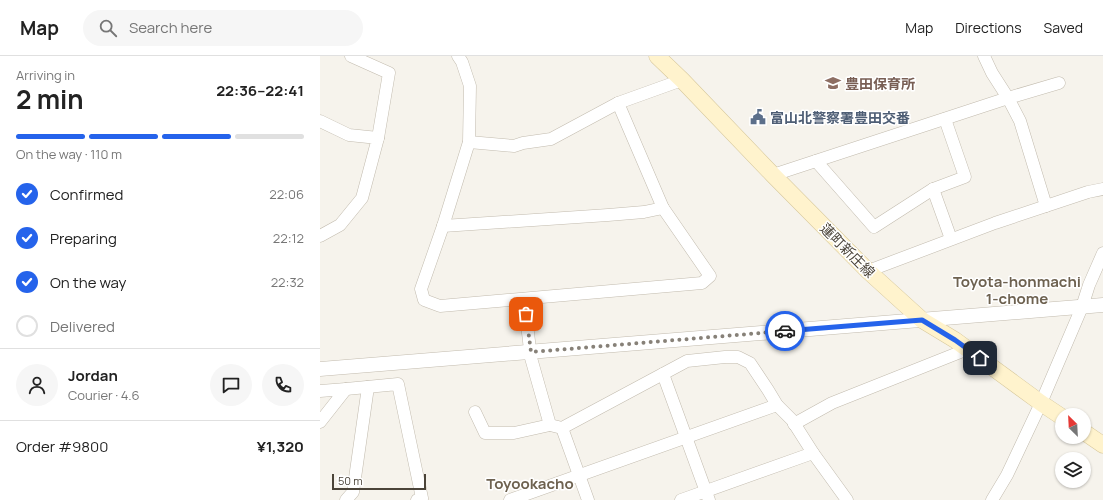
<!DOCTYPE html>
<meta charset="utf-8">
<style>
:root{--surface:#fff;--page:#f6f6f6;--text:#222;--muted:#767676;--line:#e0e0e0;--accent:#2563eb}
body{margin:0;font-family:Manrope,"Noto Sans JP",sans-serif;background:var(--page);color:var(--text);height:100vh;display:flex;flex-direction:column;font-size:15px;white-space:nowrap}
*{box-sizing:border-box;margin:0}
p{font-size:13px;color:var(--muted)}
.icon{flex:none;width:22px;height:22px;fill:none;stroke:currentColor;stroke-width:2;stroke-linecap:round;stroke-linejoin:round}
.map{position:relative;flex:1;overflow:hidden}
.details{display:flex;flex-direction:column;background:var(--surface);width:320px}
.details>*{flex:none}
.needle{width:26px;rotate:336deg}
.fabs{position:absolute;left:735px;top:352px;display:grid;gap:8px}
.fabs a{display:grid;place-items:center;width:36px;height:36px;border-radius:50%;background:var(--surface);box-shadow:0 1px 3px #0004;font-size:20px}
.scale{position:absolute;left:12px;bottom:10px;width:94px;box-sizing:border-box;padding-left:4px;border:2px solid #4b4439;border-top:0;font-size:11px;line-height:14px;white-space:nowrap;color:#4b4439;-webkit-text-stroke:3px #fff;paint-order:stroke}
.pin{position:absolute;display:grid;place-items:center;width:34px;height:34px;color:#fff;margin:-17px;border-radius:8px;box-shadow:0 2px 6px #0006}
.courier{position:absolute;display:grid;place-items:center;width:40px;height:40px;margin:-20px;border:3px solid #2563eb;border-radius:50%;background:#fff;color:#222;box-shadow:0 1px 5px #0007}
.overview em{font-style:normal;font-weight:700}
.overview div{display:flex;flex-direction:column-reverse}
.overview{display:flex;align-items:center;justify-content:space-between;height:68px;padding:0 16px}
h1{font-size:26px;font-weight:700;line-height:30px}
.bar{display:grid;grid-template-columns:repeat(4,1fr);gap:6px 4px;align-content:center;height:48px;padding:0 16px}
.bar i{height:5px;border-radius:3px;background:var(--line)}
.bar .active{background:var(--accent)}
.bar p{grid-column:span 4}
.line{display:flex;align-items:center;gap:10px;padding:0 16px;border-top:1px solid var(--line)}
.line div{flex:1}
.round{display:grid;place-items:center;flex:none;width:42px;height:42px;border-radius:21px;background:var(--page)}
ol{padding:0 16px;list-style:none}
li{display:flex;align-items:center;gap:12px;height:44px}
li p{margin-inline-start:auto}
li .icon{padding:4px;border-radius:50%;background:var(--accent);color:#fff;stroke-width:4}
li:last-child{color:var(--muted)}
li i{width:22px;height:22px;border:2px solid var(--line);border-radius:50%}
header{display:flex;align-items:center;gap:24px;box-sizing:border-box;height:56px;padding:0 20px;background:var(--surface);border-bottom:1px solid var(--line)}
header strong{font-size:19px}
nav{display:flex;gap:22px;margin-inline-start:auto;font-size:14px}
.search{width:280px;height:36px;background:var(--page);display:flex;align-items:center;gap:10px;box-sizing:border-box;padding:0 14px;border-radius:22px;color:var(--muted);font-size:15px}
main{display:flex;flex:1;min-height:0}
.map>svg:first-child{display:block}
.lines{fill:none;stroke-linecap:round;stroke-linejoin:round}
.minor-casing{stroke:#c2bbae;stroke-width:13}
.tertiary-casing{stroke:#c2bbae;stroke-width:15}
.secondary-casing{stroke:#d6c79b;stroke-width:17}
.minor{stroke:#fff;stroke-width:12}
.tertiary{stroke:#fff;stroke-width:14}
.secondary{stroke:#fff3cd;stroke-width:16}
.done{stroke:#878178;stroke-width:4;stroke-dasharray:0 7.2}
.route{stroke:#2563eb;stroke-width:5}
.labels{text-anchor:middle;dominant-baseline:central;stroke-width:3;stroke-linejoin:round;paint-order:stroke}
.education-label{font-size:14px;font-weight:bold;fill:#785e54;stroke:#fff;text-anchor:start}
.service-label{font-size:14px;font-weight:bold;fill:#4e5e75;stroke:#fff;text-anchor:start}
.street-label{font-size:14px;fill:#4b4439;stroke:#fff}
.neighbourhood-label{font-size:15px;font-weight:bold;fill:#6e6250;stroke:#fff}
</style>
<header>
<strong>Map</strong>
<div class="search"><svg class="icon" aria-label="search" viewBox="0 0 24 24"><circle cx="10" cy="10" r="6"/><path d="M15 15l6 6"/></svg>Search here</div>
<nav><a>Map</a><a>Directions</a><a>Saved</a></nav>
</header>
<main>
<section class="details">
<div class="overview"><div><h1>2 min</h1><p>Arriving in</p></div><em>22:36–22:41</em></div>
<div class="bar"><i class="active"></i><i class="active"></i><i class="active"></i><i></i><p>On the way · 110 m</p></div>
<ol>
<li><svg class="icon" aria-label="check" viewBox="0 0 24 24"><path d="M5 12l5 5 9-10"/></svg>Confirmed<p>22:06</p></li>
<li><svg class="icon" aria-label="check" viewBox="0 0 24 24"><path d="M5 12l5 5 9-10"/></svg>Preparing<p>22:12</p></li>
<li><svg class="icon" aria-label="check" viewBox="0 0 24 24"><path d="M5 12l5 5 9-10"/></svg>On the way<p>22:32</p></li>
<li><i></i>Delivered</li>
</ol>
<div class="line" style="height:72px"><a class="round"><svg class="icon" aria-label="person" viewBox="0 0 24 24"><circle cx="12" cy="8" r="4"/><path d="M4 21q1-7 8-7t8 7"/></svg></a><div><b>Jordan</b><p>Courier · 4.6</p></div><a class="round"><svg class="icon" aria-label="chat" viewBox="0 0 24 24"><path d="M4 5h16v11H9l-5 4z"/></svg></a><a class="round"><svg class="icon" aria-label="phone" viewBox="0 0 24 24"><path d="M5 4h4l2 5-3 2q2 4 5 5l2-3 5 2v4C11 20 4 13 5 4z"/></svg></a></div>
<div class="line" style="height:52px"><div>Order #9800</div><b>¥1,320</b></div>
</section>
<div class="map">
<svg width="783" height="444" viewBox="0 0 783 444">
<rect width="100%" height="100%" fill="#f6f3ec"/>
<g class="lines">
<defs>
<g id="minor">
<polyline points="31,0 69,17 58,82"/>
<polyline points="664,0 672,17 688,42 700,65 726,150"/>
<polyline points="298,47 343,152"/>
<polyline points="0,65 29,79 58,82 42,142 20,169 0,180"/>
<polyline points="149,86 194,90 203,87 231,83 298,47 362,24"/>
<polyline points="496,105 554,171 613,133 645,121 625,63"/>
<polyline points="453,119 688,42 739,27"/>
<polyline points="613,133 631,183"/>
<polygon points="343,152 390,220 382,227 120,250 104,244 101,233 123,170 288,159 324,156"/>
<polyline points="123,170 149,86 150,30 142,6 138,0"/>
<polyline points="548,215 675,167 768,136 783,133"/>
<polyline points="204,243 211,302 230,369 242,372 367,305 405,301 418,301 430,307 448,334 457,349 472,364 493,397 527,444"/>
<polyline points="343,318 389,444"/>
<polyline points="26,333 78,328 102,442 97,444"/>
<polyline points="0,335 26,333 0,366"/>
<polyline points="155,356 165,377 194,377 230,369"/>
<polyline points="474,368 512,347 648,293"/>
<polyline points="242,372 268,444"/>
<polyline points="26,444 33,436 48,331"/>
<polyline points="190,444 457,349"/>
<polyline points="361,444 493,397"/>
<polyline points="672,444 687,419 721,347 762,251 769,229 783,197"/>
</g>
<polyline id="tertiary" points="0,313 783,249"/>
<g id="secondary">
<polyline points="337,0 362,24 453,119 548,215 602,264 635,284 721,347 742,361"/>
<polyline points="764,376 783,389"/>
</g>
</defs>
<use href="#minor" class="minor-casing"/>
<use href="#tertiary" class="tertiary-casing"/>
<use href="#secondary" class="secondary-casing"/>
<use href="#minor" class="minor"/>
<use href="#tertiary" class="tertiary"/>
<use href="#secondary" class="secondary"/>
</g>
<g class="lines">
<polyline class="done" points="206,258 211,296 465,275"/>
<polyline class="route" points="465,275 602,264 635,284 660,302"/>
</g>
<defs>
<symbol id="school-bare" viewBox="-9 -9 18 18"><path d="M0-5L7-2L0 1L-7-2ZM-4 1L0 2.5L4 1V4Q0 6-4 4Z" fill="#8d6e63" stroke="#fff" stroke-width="2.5" paint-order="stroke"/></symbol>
<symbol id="civic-bare" viewBox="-9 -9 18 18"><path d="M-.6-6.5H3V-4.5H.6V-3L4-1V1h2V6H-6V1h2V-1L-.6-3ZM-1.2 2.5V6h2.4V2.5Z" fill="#5c6f8a" stroke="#fff" stroke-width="2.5" paint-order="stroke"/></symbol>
</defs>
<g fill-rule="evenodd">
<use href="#school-bare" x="502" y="16" width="22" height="22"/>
<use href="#civic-bare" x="427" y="50" width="22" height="22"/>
</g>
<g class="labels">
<g class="education-label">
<text x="525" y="27">豊田保育所</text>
</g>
<g class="service-label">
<text x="450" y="61">富山北警察署豊田交番</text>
</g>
<g class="street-label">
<text transform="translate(528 194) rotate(45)">蓮町新庄線</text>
</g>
<g class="neighbourhood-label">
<text x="697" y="225">Toyota-honmachi<tspan x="697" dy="17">1-chome</tspan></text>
<text x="210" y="427">Toyookacho</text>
</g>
</g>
</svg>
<div class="fabs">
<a><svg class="needle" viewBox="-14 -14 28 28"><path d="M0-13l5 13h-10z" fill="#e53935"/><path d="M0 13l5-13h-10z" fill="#767676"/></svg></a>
<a><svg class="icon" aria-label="layers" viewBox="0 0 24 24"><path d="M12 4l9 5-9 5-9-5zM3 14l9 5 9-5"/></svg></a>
</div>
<div class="scale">50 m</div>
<div class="pin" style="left:206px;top:258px;background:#ea580c"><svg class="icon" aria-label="bag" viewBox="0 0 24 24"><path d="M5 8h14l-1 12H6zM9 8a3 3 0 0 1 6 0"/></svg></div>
<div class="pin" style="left:660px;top:302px;background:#1f2937"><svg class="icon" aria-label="home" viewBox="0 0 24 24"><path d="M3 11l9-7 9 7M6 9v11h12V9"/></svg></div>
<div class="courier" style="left:465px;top:275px"><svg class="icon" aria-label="car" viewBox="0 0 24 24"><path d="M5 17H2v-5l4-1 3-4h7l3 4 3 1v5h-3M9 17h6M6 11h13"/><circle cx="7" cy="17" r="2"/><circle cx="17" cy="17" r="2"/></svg></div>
</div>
</main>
